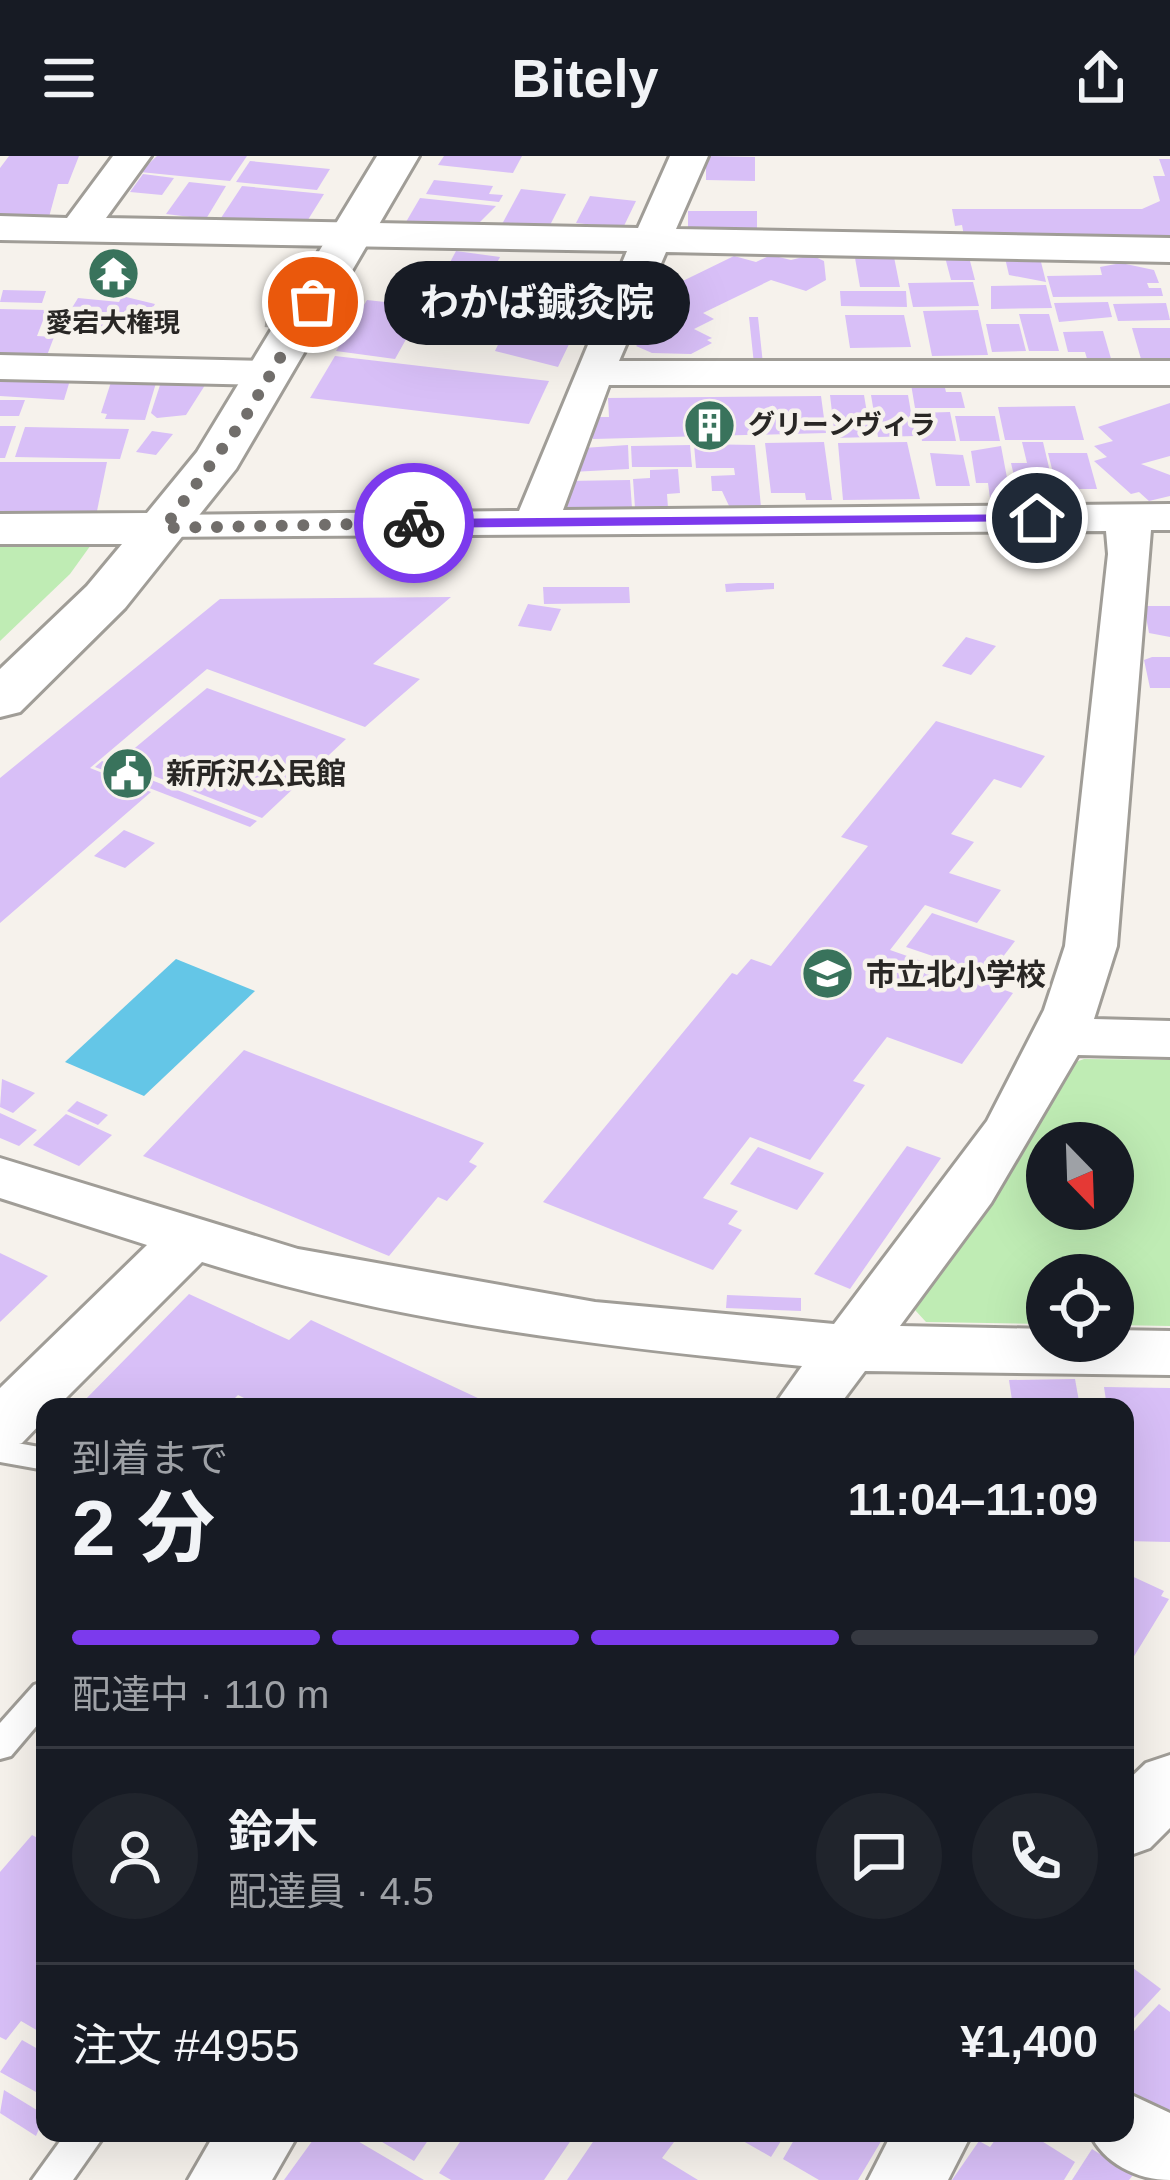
<!DOCTYPE html>
<html lang="ja">
<meta charset="utf-8">
<style>
:root{--surface:#171b24;--page:#20242c;--text:#f1f3f6;--muted:#9ea1a6;--line:#363941;--accent:#7c3aed}
body{margin:0;font-family:Arial,"Noto Sans JP",sans-serif;background:var(--page);color:var(--text);height:100vh;display:flex;flex-direction:column;font-size:45px;white-space:nowrap}
*{box-sizing:border-box;margin:0}
p{font-size:39px;color:var(--muted)}
.icon{flex:none;width:66px;height:66px;fill:none;stroke:currentColor;stroke-width:2;stroke-linecap:round;stroke-linejoin:round}
.map{position:relative;flex:1;overflow:hidden}
.side{position:absolute;left:36px;top:1242px;width:1098px;height:744px;display:flex;flex-direction:column;background:var(--surface);border-radius:24px;box-shadow:0 12px 48px #0002}
.side>*{flex:none}
.needle{width:78px;rotate:157deg}
.tools{position:absolute;left:1026px;top:966px;display:grid;gap:24px}
.tools a{display:grid;place-items:center;width:108px;height:108px;border-radius:50%;background:var(--surface);box-shadow:0 12px 48px #0002;font-size:60px}
.pin{position:absolute;display:grid;place-items:center;width:102px;height:102px;color:#fff;margin:-51px;border:6px solid #fff;border-radius:50%;box-shadow:0 3px 12px #0007}
.courier{position:absolute;display:grid;place-items:center;width:120px;height:120px;margin:-60px;border:9px solid #7c3aed;border-radius:50%;background:#fff;color:#222;box-shadow:0 3px 15px #0007}
.bubble{position:absolute;height:84px;border-radius:42px;background:var(--surface);box-shadow:0 12px 48px #0002;font-size:39px;font-weight:700;line-height:84px;text-align:center}
.head em{font-style:normal;font-weight:700}
.head div{display:flex;flex-direction:column-reverse}
.head{display:flex;align-items:center;justify-content:space-between;height:204px;padding:0 36px}
h1{font-size:78px;font-weight:700;line-height:90px}
.bar{display:grid;grid-template-columns:repeat(4,1fr);gap:18px 12px;align-content:center;height:144px;padding:0 36px}
.bar i{height:15px;border-radius:9px;background:var(--line)}
.bar .current{background:var(--accent)}
.bar p{grid-column:span 4}
.line{display:flex;align-items:center;gap:30px;padding:0 36px;border-top:3px solid var(--line)}
.line div{flex:1}
.round{display:grid;place-items:center;flex:none;width:126px;height:126px;border-radius:63px;background:var(--page)}
header{display:flex;justify-content:space-between;align-items:center;height:156px;padding:0 36px;background:var(--surface);font-size:54px;font-weight:700}
.map>svg:first-child{display:block}
.green{fill:#bfecb4;fill-rule:evenodd}
.water{fill:#64c6e7}
.building{fill:#d8bff7}
.lines{fill:none;stroke-linecap:round;stroke-linejoin:round}
.service-casing{stroke:#a09d97;stroke-width:6}
.minor-casing{stroke:#a09d97;stroke-width:6}
.tertiary-casing{stroke:#a09d97;stroke-width:6}
.service{fill:#fff;fill-rule:evenodd}
.minor{fill:#fff;fill-rule:evenodd}
.tertiary{fill:#fff;fill-rule:evenodd}
.path-bridge{stroke:#b8b5b0;stroke-width:6;stroke-dasharray:4.5 6;stroke-linecap:butt}
.route{fill:#7c3aed}
.done{stroke:#716e6b;stroke-width:12;stroke-dasharray:0 21.6}
.labels{text-anchor:middle;dominant-baseline:central;stroke-width:9;stroke-linejoin:round;paint-order:stroke}
.far-poi-label{font-size:27px;font-weight:bold;fill:#292725;stroke:#f6f2ec}
.poi-label{font-size:30px;font-weight:bold;fill:#292725;stroke:#f6f2ec;text-anchor:start}
</style>
<header><svg class="icon" aria-label="menu" viewBox="0 0 24 24"><path d="M4 6h16M4 12h16M4 18h16"/></svg>Bitely<svg class="icon" aria-label="share" viewBox="0 0 24 24"><path d="M12 15V3M7 8l5-5 5 5M5 13v7h14v-7"/></svg></header>
<div class="map">
<svg width="1170" height="2024" viewBox="0 0 1170 2024">
<rect width="100%" height="100%" fill="#f6f2ec"/>
<g class="green">
<polygon points="93,386 70,418 0,485 0,387"/>
<path d="M1084,903L1170,904V1170L1113,1169V1119H1047V1168L926,1166L905,1143L1059,912ZM1047,987H1113V1053H1047Z"/>
</g>
<polygon class="water" points="176,803 255,835 144,940 65,906"/>
<g class="building">
<polygon points="9,0 79,0 68,28 58,28 49,61 0,60 0,12"/>
<polygon points="157,0 247,0 230,25 140,16"/>
<polygon points="444,0 522,0 513,17 438,9"/>
<polygon points="706,0 755,1 755,25 706,24"/>
<polygon points="1159,3 1170,3 1170,84 964,80 962,69 955,70 952,53 1142,53 1160,45 1153,20 1165,20"/>
<polygon points="250,5 330,13 317,34 236,26"/>
<polygon points="143,18 174,22 162,39 130,36"/>
<polygon points="434,24 493,30 489,38 503,39 499,46 426,38"/>
<polygon points="189,26 226,30 206,63 166,58"/>
<polygon points="242,30 324,38 306,67 292,65 288,71 219,65"/>
<polygon points="521,33 566,38 547,75 501,70"/>
<polygon points="590,40 636,45 623,72 576,67"/>
<polygon points="420,42 496,50 473,73 406,66"/>
<rect x="688" y="55" width="69" height="25"/>
<polygon points="456,95 500,101 474,151 429,146"/>
<polygon points="771,99 791,104 811,99 824,105 826,124 806,135 771,124 703,157 714,163 694,173 712,182 707,184 712,187 691,198 652,197 636,190 646,180 635,174 651,162 642,157 658,145 654,139 734,100 756,106"/>
<polygon points="894,101 900,131 860,131 855,102"/>
<polygon points="945,101 969,101 975,124 951,124"/>
<polygon points="1005,102 1040,102 1046,126 1009,119"/>
<polygon points="100,106 137,108 125,129 89,126"/>
<polygon points="1121,107 1154,114 1159,127 1147,127 1149,132 1161,132 1163,140 1053,141 1047,120 1102,119 1100,111"/>
<polygon points="507,111 572,114 567,135 524,135 502,132"/>
<polygon points="973,126 979,150 913,151 908,127"/>
<polygon points="1046,129 1052,152 991,153 991,130"/>
<polygon points="3,134 46,135 42,147 0,146"/>
<polygon points="840,135 906,135 907,151 841,150"/>
<polygon points="534,138 583,143 580,150 587,151 558,211 495,195 508,168 515,166 510,165 523,139"/>
<polygon points="122,140 155,148 139,175 61,170 78,142 119,146"/>
<polygon points="367,144 474,156 458,185 409,178 395,203 336,195"/>
<polygon points="1108,146 1112,161 1059,166 1054,147"/>
<polygon points="1166,147 1170,164 1118,165 1113,148"/>
<polygon points="0,153 47,154 37,180 54,181 46,202 0,201"/>
<polygon points="978,154 988,199 932,200 923,155"/>
<polygon points="1019,158 1049,158 1059,195 1029,195"/>
<polygon points="845,159 904,159 911,191 850,192"/>
<polygon points="749,161 758,161 763,208 754,208"/>
<polygon points="986,168 1019,168 1026,195 992,196"/>
<polygon points="1132,172 1170,172 1170,203 1141,203"/>
<polygon points="1103,175 1112,206 1088,206 1085,196 1068,196 1063,176"/>
<polygon points="335,200 549,225 529,268 310,242"/>
<polygon points="71,221 64,244 0,240 0,224"/>
<polygon points="111,226 156,227 145,264 105,263 107,258 101,257"/>
<polygon points="161,226 207,226 186,259 157,262 151,257"/>
<polygon points="911,228 944,228 946,236 961,236 965,252 915,252"/>
<polygon points="830,239 864,239 871,281 835,282"/>
<polygon points="871,239 908,239 915,280 878,281"/>
<polygon points="821,240 826,277 593,283 592,261 609,261 608,242"/>
<polygon points="0,244 25,244 19,260 0,260"/>
<polygon points="1170,247 1170,300 1141,308 1170,319 1170,340 1149,345 1139,336 1131,338 1094,305 1107,301 1094,290 1113,285 1098,271"/>
<polygon points="1075,250 1084,284 1005,284 998,251"/>
<polygon points="950,256 956,285 922,285 917,257"/>
<polygon points="955,260 995,260 1000,285 960,285"/>
<polygon points="0,270 16,270 5,302 0,302"/>
<polygon points="25,271 129,273 120,303 15,301"/>
<polygon points="152,275 173,278 156,299 136,296"/>
<polygon points="824,286 832,344 806,344 805,337 771,337 765,287"/>
<polygon points="907,286 920,343 843,344 838,287"/>
<polygon points="1022,286 1043,286 1054,333 1017,333 1011,307 1027,307"/>
<polygon points="694,288 755,289 761,351 730,352 722,335 712,335 711,320 735,319 734,312 696,312"/>
<polygon points="628,289 629,313 571,316 583,292"/>
<polygon points="690,289 692,311 632,311 631,290"/>
<polygon points="1001,290 1011,343 990,342 988,327 976,327 971,295"/>
<polygon points="930,297 963,299 970,330 936,330"/>
<polygon points="1048,297 1087,297 1097,333 1057,333"/>
<polygon points="0,306 107,306 97,355 0,355"/>
<polygon points="678,313 680,337 667,338 668,352 635,352 633,323 650,322 650,314"/>
<polygon points="630,324 632,352 566,352 566,325"/>
<polygon points="1054,335 1057,346 1023,347 1020,336"/>
<polygon points="738,427 774,427 774,433 726,436 725,428"/>
<polygon points="543,431 629,431 630,447 544,448"/>
<polygon points="451,441 373,508 420,523 365,571 207,513 90,612 151,636 0,767 0,622 220,443"/>
<polygon points="528,448 561,453 551,475 518,470"/>
<polygon points="1144,450 1170,450 1170,481 1149,477"/>
<polygon points="966,481 996,490 971,519 942,510"/>
<polygon points="1152,501 1170,501 1170,532 1150,532 1144,504"/>
<polygon points="207,532 346,583 262,662 118,606"/>
<polygon points="936,565 1045,600 1021,632 994,623 951,678 974,686 949,717 1001,734 977,767 925,749 890,794 1013,837 962,908 887,881 853,925 865,929 810,1004 750,981 703,1042 738,1055 728,1068 742,1074 713,1114 543,1046 732,817 737,819 751,803 771,810 868,690 841,681"/>
<polygon points="102,605 257,665 250,671 95,611"/>
<polygon points="124,674 155,687 125,712 94,700"/>
<polygon points="932,757 1015,785 989,819 906,791"/>
<polygon points="244,894 484,987 469,1006 477,1010 447,1045 438,1041 389,1100 143,1000"/>
<polygon points="2,923 35,937 13,957 0,951"/>
<polygon points="77,945 108,959 98,969 67,955"/>
<polygon points="0,957 37,974 19,990 0,982"/>
<polygon points="66,958 112,979 79,1010 33,989"/>
<polygon points="907,990 941,1002 850,1133 814,1118"/>
<polygon points="758,991 824,1017 797,1054 730,1028"/>
<polygon points="0,1097 48,1120 0,1166"/>
<polygon points="189,1138 289,1184 311,1164 497,1251 262,1251 238,1239 226,1251 78,1251"/>
<polygon points="727,1139 801,1142 801,1155 726,1152"/>
<polygon points="1075,1223 1080,1251 1013,1251 1009,1224"/>
<polygon points="1104,1231 1170,1232 1170,1386 1125,1385 1125,1251 1107,1251"/>
<polygon points="1125,1417 1164,1435 1161,1440 1169,1443 1125,1515"/>
<polygon points="32,1679 45,1686 45,1836 37,1846 45,1850 45,1879 21,1865 6,1884 0,1881 0,1716"/>
<polygon points="1125,1806 1161,1833 1125,1872"/>
<polygon points="1159,1848 1170,1856 1170,1965 1125,1930 1125,1885"/>
<polygon points="22,1884 45,1897 45,1941 0,1916"/>
<polygon points="4,1934 45,1959 36,1980 0,1957"/>
<polygon points="318,1977 344,1977 424,2024 284,2024"/>
<polygon points="367,1977 433,1977 414,2005"/>
<polygon points="466,1977 576,1977 544,2024 451,2024 439,2017"/>
<polygon points="599,1977 659,1977 674,1986 662,2002 698,2024 567,2024"/>
<polygon points="729,1977 786,1977 771,2001"/>
<polygon points="798,1977 886,1977 858,2024 819,2024 783,2003"/>
<polygon points="1000,1977 1029,1977 1075,2006 1064,2024 952,2024 979,1985 990,1991"/>
<polygon points="1092,1993 1133,2019 1129,2024 1072,2024"/>
</g>
<g class="lines">
<defs>
<g id="service">
<polygon points="0,1284 45,1292 45,1314 0,1306"/>
<polygon points="45,1525 45,1560 11,1600 0,1603 0,1567 34,1529"/>
<polygon points="66,1977 106,1977 73,2024 32,2024"/>
</g>
<g id="minor">
<path d="M113,0H151L106,62L638,72L670,0H708L676,73L1170,82V106L666,96L619,205H1170V229H609L563,354L1170,348V374H1151L1117,790L1094,863L1170,865V901L1078,899L991,1047L900,1170L1047,1173V1185H1113V1174L1170,1175V1219L865,1215L838,1251H773L802,1210C600,1190 396,1167 202,1106L57,1251H45V1263L22,1287L0,1293V1232L147,1089L0,1042V1002L298,1093L595,1146L834,1168L987,965L1044,854L1065,790L1108,398L1106,375L148,381L142,372L148,363L164,359L519,355L627,95L0,84V60L67,62Z"/>
<polygon points="0,199 269,205 284,208 290,217 284,226 269,229 0,223"/>
<polygon points="1170,1599 1170,1672 1150,1692 1125,1701 1125,1627 1146,1607"/>
<path d="M1125,1936L1170,1957V2024C1137,2024 1103,2007 1090,1977H1125Z"/>
<polygon points="215,1977 299,1977 272,2024 188,2024"/>
<polygon points="892,1977 972,1977 948,2024 868,2024"/>
</g>
<polygon id="tertiary" points="377,0 419,0 236,313 125,452 20,556 0,561 0,513 87,430 122,388 0,388 0,358 147,357 197,296"/>
</defs>
<use href="#service" class="service-casing"/>
<use href="#minor" class="minor-casing"/>
<use href="#tertiary" class="tertiary-casing"/>
<use href="#service" class="service"/>
<use href="#minor" class="minor"/>
<use href="#tertiary" class="tertiary"/>
<polyline class="path-bridge" points="265,168 329,175"/>
</g>
<polygon class="route" points="1037,358 1042,365 414,372 406,367 414,363"/>
<g class="lines">
<polyline class="done" points="313,146 244,263 164,372 414,367"/>
</g>
<defs>
<symbol id="temple-disc" viewBox="-11 -11 22 22"><circle r="9.5" fill="#39735c" stroke="#f6f2ec"/><path d="M0-6L5-2H3V0L6.5 2.5H4V6H1.5V3h-3V6H-4V2.5H-6.5L-3 0V-2H-5Z" fill="#fff"/></symbol>
<symbol id="building-disc" viewBox="-11 -11 22 22"><circle r="9.5" fill="#39735c" stroke="#f6f2ec"/><path d="M-4-6H4V6H1V3H-1V6H-4ZM-2.5-4.3h1.7v1.8h-1.7ZM.8-4.3h1.7v1.8H.8ZM-2.5-1h1.7V.8h-1.7ZM.8-1h1.7V.8H.8Z" fill="#fff"/></symbol>
<symbol id="civic-disc" viewBox="-11 -11 22 22"><circle r="9.5" fill="#39735c" stroke="#f6f2ec"/><path d="M-.6-6.5H3V-4.5H.6V-3L4-1V1h2V6H-6V1h2V-1L-.6-3ZM-1.2 2.5V6h2.4V2.5Z" fill="#fff"/></symbol>
<symbol id="school-disc" viewBox="-11 -11 22 22"><circle r="9.5" fill="#39735c" stroke="#f6f2ec"/><path d="M0-5L7-2L0 1L-7-2ZM-4 1L0 2.5L4 1V4Q0 6-4 4Z" fill="#fff"/></symbol>
</defs>
<g fill-rule="evenodd">
<use href="#temple-disc" x="84" y="88" width="59" height="59"/>
<use href="#building-disc" x="680" y="240" width="59" height="59"/>
<use href="#civic-disc" x="98" y="588" width="59" height="59"/>
<use href="#school-disc" x="798" y="788" width="59" height="59"/>
</g>
<g class="labels">
<g class="far-poi-label">
<text x="113" y="167">愛宕大権現</text>
<text x="748" y="269" text-anchor="start">グリーンヴィラ</text>
</g>
<g class="poi-label">
<text x="166" y="617">新所沢公民館</text>
<text x="866" y="818">市立北小学校</text>
</g>
</g>
</svg>
<div class="tools">
<a><svg class="needle" viewBox="-14 -14 28 28"><path d="M0-13l5 13h-10z" fill="#e53935"/><path d="M0 13l5-13h-10z" fill="#9ea1a6"/></svg></a>
<a><svg class="icon" aria-label="locate" viewBox="0 0 24 24"><circle cx="12" cy="12" r="6"/><path d="M12 2v4M12 18v4M2 12h4M18 12h4"/></svg></a>
</div>
<div class="pin" style="left:313px;top:146px;background:#ea580c"><svg class="icon" aria-label="bag" viewBox="0 0 24 24"><path d="M5 8h14l-1 12H6zM9 8a3 3 0 0 1 6 0"/></svg></div>
<div class="pin" style="left:1037px;top:362px;background:#1f2937"><svg class="icon" aria-label="home" viewBox="0 0 24 24"><path d="M3 11l9-7 9 7M6 9v11h12V9"/></svg></div>
<div class="courier" style="left:414px;top:367px"><svg class="icon" aria-label="bike" viewBox="0 0 24 24"><circle cx="6" cy="16" r="4"/><circle cx="18" cy="16" r="4"/><path d="M6 16l4-8h5l3 8M10 8l3 8H6M13 5h3"/></svg></div>
<div class="bubble" style="left:384px;top:105px;width:306px">わかば鍼灸院</div>
<section class="side">
<div class="head"><div><h1>2 分</h1><p>到着まで</p></div><em>11:04–11:09</em></div>
<div class="bar"><i class="current"></i><i class="current"></i><i class="current"></i><i></i><p>配達中 · 110 m</p></div>
<div class="line" style="height:216px"><a class="round"><svg class="icon" aria-label="person" viewBox="0 0 24 24"><circle cx="12" cy="8" r="4"/><path d="M4 21q1-7 8-7t8 7"/></svg></a><div><b>鈴木</b><p>配達員 · 4.5</p></div><a class="round"><svg class="icon" aria-label="chat" viewBox="0 0 24 24"><path d="M4 5h16v11H9l-5 4z"/></svg></a><a class="round"><svg class="icon" aria-label="phone" viewBox="0 0 24 24"><path d="M5 4h4l2 5-3 2q2 4 5 5l2-3 5 2v4C11 20 4 13 5 4z"/></svg></a></div>
<div class="line" style="height:156px"><div>注文 #4955</div><b>¥1,400</b></div>
</section>
</div>
